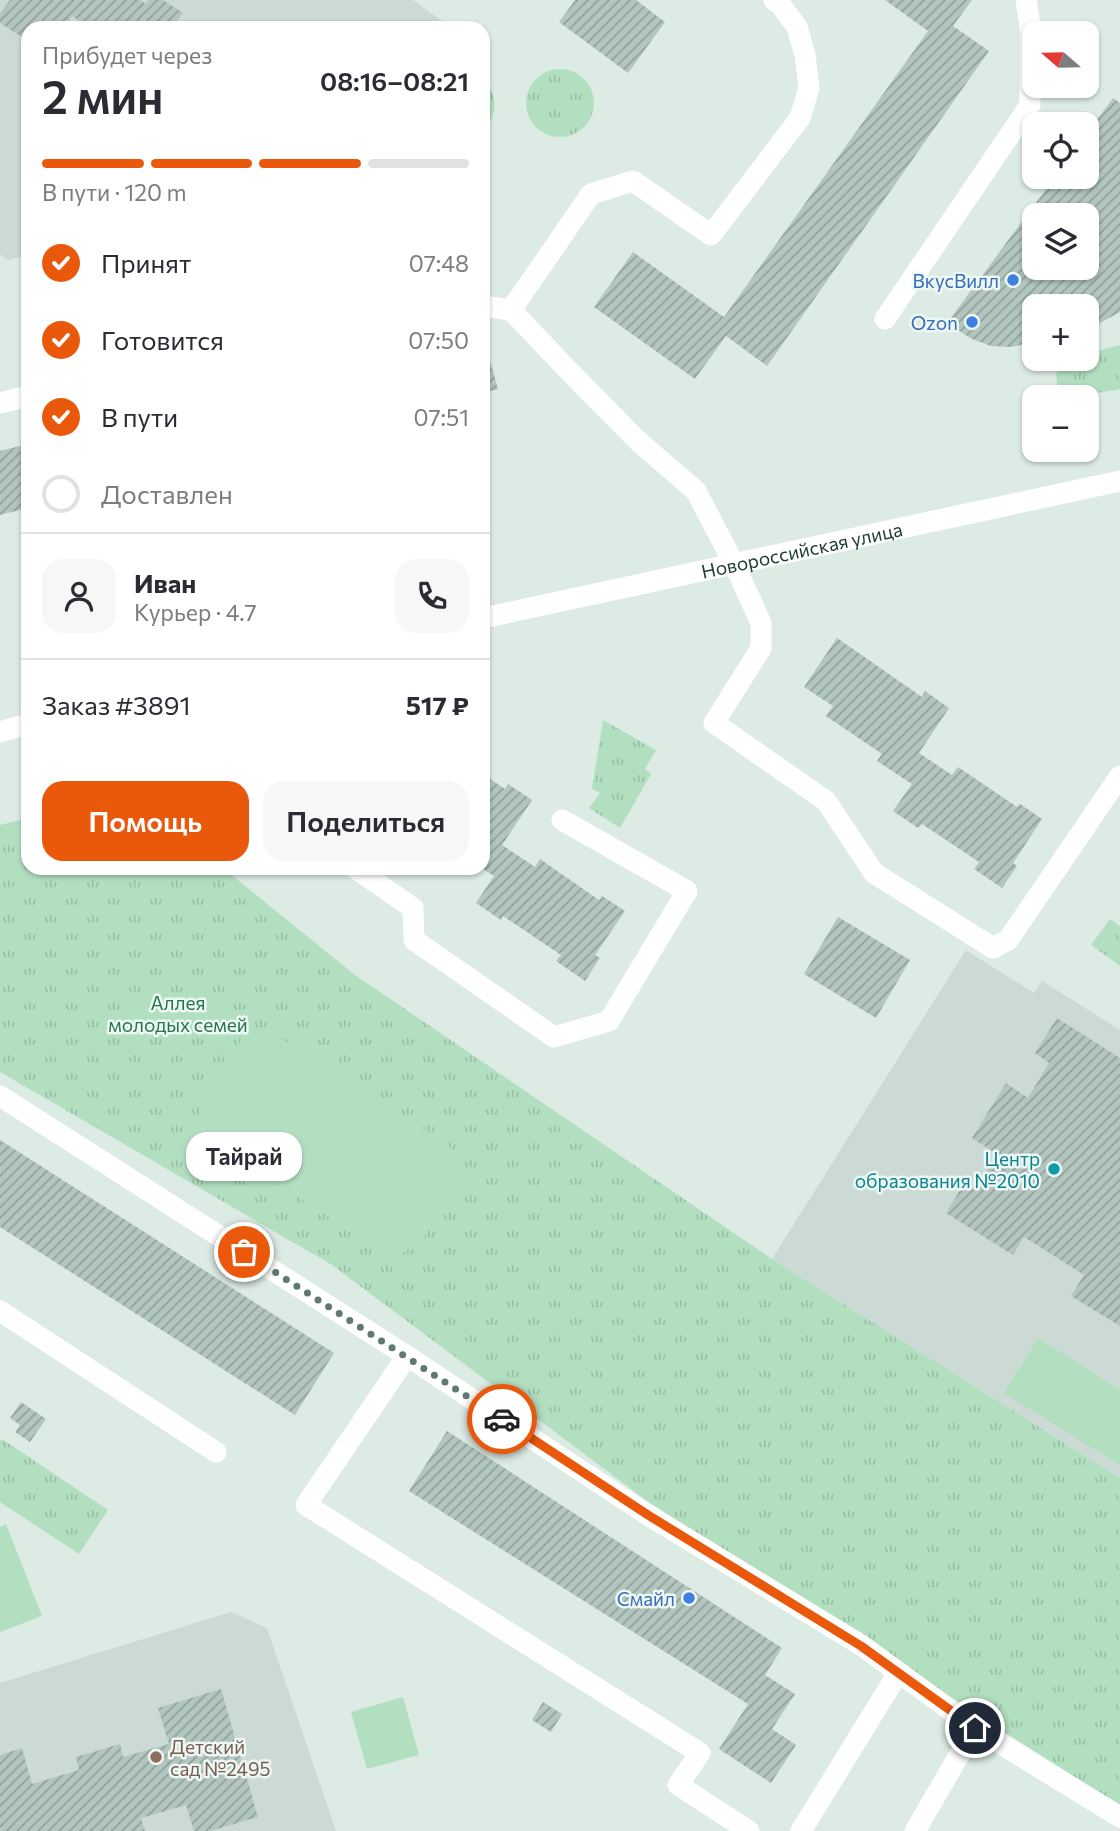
<!DOCTYPE html>
<html lang="ru">
<meta charset="utf-8">
<style>
:root{--surface:#fff;--page:#f7f7f7;--text:#2b2b33;--muted:#7c7c81;--line:#e1e1e2;--accent:#ea580c}
body{margin:0;font-family:Commissioner,sans-serif;background:var(--page);color:var(--text);height:100vh;display:flex;flex-direction:column;font-size:26px;white-space:nowrap}
*{box-sizing:border-box;margin:0}
p{font-size:23px;color:var(--muted)}
.icon{flex:none;width:38px;height:38px;fill:none;stroke:currentColor;stroke-width:2;stroke-linecap:round;stroke-linejoin:round}
.map{position:relative;flex:1;overflow:hidden}
.sheet{position:absolute;left:21px;top:21px;width:469px;height:854px;display:flex;flex-direction:column;background:var(--surface);border-radius:21px;box-shadow:0 2px 5px #0004}
.sheet>*{flex:none}
.needle{width:46px;rotate:290deg}
.fabs{position:absolute;left:1022px;top:21px;display:grid;gap:14px}
.fabs a{display:grid;place-items:center;width:77px;height:77px;border-radius:14px;background:var(--surface);box-shadow:0 2px 5px #0004;font-size:35px}
.pin{position:absolute;display:grid;place-items:center;width:60px;height:60px;color:#fff;margin:-30px;border:4px solid #fff;border-radius:50%;box-shadow:0 2px 7px #0007}
.courier{position:absolute;display:grid;place-items:center;width:70px;height:70px;margin:-35px;border:5px solid #ea580c;border-radius:50%;background:#fff;color:#222;box-shadow:0 2px 9px #0007}
.bubble{position:absolute;height:49px;border-radius:21px;background:var(--surface);box-shadow:0 2px 5px #0004;font-size:23px;font-weight:600;line-height:49px;text-align:center}
.headline em{font-style:normal;font-weight:600}
.headline div{display:flex;flex-direction:column-reverse}
.headline{display:flex;align-items:center;justify-content:space-between;height:119px;padding:0 21px}
h1{font-size:46px;font-weight:600;line-height:52px}
.bar{display:grid;grid-template-columns:repeat(4,1fr);gap:10px 7px;align-content:center;height:84px;padding:0 21px}
.bar i{height:9px;border-radius:5px;background:var(--line)}
.bar .selected{background:var(--accent)}
.bar p{grid-column:span 4}
.line{display:flex;align-items:center;gap:18px;padding:0 21px;border-top:2px solid var(--line)}
.line div{flex:1}
.round{display:grid;place-items:center;flex:none;width:74px;height:74px;border-radius:21px;background:var(--page)}
ol{padding:0 21px;list-style:none}
li{display:flex;align-items:center;gap:21px;height:77px}
li p{margin-inline-start:auto}
li .icon{padding:7px;border-radius:50%;background:var(--accent);color:#fff;stroke-width:4}
li:last-child{color:var(--muted)}
li i{width:38px;height:38px;border:4px solid var(--line);border-radius:50%}
.cta{display:flex;gap:14px;margin-top:auto;padding:14px 21px}
.cta a{flex:1;height:80px;border-radius:21px;background:var(--accent);color:#fff;font-size:28px;font-weight:600;line-height:80px;text-align:center}
.cta a+a{background:var(--page);color:var(--text)}
.map>svg:first-child{display:block}
.built{fill:#cbdad4}
.grass{fill:url(#grass-tufts)}
.garden{fill:#b3dfc1}
.building{fill:url(#building-hatch);fill-rule:evenodd}
.lines{fill:none;stroke-linecap:round;stroke-linejoin:round}
.minor{stroke:#fff;stroke-width:21}
.done{stroke:#607973;stroke-width:7;stroke-dasharray:0 12.6}
.route{stroke:#ea580c;stroke-width:9}
.shop-dot{fill:#3f7fe0;stroke:#edf7f3;stroke-width:2.5}
.culture-dot{fill:#0f9aa8;stroke:#edf7f3;stroke-width:2.5}
.education-dot{fill:#8d6e63;stroke:#edf7f3;stroke-width:2.5}
.labels{text-anchor:middle;dominant-baseline:central;stroke-width:5;stroke-linejoin:round;paint-order:stroke}
.shop-label{font-size:19px;fill:#366cbe;stroke:#edf7f3;text-anchor:end}
.street-label{font-size:19px;fill:#1d3b35;stroke:#edf7f3}
.park-label{font-size:19px;fill:#237648;stroke:#edf7f3}
.culture-label{font-size:19px;fill:#0d838f;stroke:#edf7f3;text-anchor:end}
.education-label{font-size:19px;fill:#785e54;stroke:#edf7f3;text-anchor:start}
</style>
<div class="map">
<svg width="1120" height="1831" viewBox="0 0 1120 1831">
<defs>
<pattern id="grass-tufts" width="24" height="20" patternUnits="userSpaceOnUse" patternTransform="scale(1.75)"><rect width="24" height="20" fill="#b3dfc1"/><path d="M3 7l-1-3M5 7V3M7 7l1-3M15 17l-1-3M17 17v-4M19 17l1-3" fill="none" stroke="#9ac0a6"/></pattern>
<pattern id="building-hatch" width="6" height="6" patternUnits="userSpaceOnUse" patternTransform="scale(1.75)"><rect width="6" height="6" fill="#b2c5be"/><path d="M-1 1l2-2M0 6l6-6M5 7l2-2" fill="none" stroke="#90a19b"/></pattern>
</defs>
<rect width="100%" height="100%" fill="#ddebe5"/>
<g class="built">
<polygon points="0,0 413,0 452,28 28,28 28,255 8,260 0,254"/>
<polygon points="966,950 1034,993 1042,981 1120,1030 1120,1478 772,1259"/>
<polygon points="231,1612 267,1628 336,1831 0,1831 0,1683"/>
</g>
<g class="grass">
<circle cx="560" cy="103" r="34"/>
<path d="M483,76C497,95 499,114 483,132Z"/>
<polygon points="1120,345 1120,389 1075,397 1059,397 1056,374 1063,360 1087,359 1087,354"/>
<polygon points="603,720 656,750 645,769 651,774 620,828 589,808 600,793 592,789"/>
<polygon points="28,818 28,868 223,868 355,975 772,1259 1120,1478 1120,1805 1090,1787 647,1501 332,1265 0,1072 0,825"/>
<polygon points="1110,919 1120,926 1120,966 1091,945"/>
<polygon points="2,1439 108,1510 79,1554 0,1502 0,1441"/>
</g>
<g class="garden">
<polygon points="259,1034 275,1035 448,1144 459,1162 457,1188 420,1243 400,1254 379,1249 210,1141 200,1126 201,1105 242,1039"/>
<polygon points="1038,1338 1120,1390 1120,1465 1004,1393"/>
<polygon points="6,1524 42,1616 0,1632 0,1527"/>
<polygon points="403,1697 419,1755 367,1769 351,1712"/>
</g>
<g class="building">
<polygon points="10,0 140,0 146,4 148,0 163,0 183,13 175,24 182,28 90,28 72,16 64,28 28,28 28,41 0,23 0,14"/>
<polygon points="575,0 636,0 665,22 628,73 559,22"/>
<polygon points="885,0 972,0 953,26 989,51 767,366 726,336 695,379 594,307 633,252 724,317 928,31"/>
<path d="M1113,98L1120,103V312L1087,330V306H1034V342L1011,347L991,346L972,339L947,323L1055,177H1087V133ZM1034,215H1087V268H1034Z"/>
<polygon points="483,336 498,389 483,393"/>
<polygon points="28,444 28,508 0,515 0,451"/>
<polygon points="837,638 922,697 925,691 949,708 919,753 952,775 958,767 1017,807 1020,804 1042,819 1013,863 1017,866 1002,888 974,869 979,862 922,824 918,828 893,811 912,784 877,761 882,754 826,716 833,706 804,687"/>
<polygon points="483,774 505,789 508,784 532,800 502,845 535,867 540,859 599,900 602,896 625,911 595,955 600,958 585,981 556,961 561,955 503,916 501,920 476,903 494,876 483,869"/>
<polygon points="838,917 910,960 876,1018 804,974"/>
<polygon points="1057,1018 1120,1058 1120,1326 1071,1296 1084,1275 1024,1237 1013,1255 946,1213 964,1184 975,1190 997,1154 972,1138 1006,1083 1028,1098 1049,1063 1035,1053"/>
<polygon points="0,1140 334,1353 295,1415 0,1227"/>
<polygon points="21,1402 46,1419 30,1442 15,1432 20,1425 10,1418"/>
<polygon points="447,1431 782,1648 765,1675 795,1694 772,1729 796,1745 771,1783 719,1749 748,1704 409,1491"/>
<polygon points="221,1689 258,1817 211,1831 194,1831 186,1805 141,1818 145,1831 0,1831 0,1755 22,1748 32,1784 79,1770 76,1757 120,1744 123,1757 169,1744 158,1708"/>
<polygon points="543,1702 562,1714 551,1732 532,1720"/>
</g>
<g class="lines">
<g class="minor">
<polyline points="774,0 780,4 797,27 805,55 809,88 800,118 711,235 633,181 591,194 511,310 566,368 638,441 696,491 734,564 761,623 761,648 714,723 826,801 874,873 993,948 1008,940 1120,776"/>
<polyline points="483,306 511,310"/>
<polyline points="885,319 1030,105 1030,26 1026,0"/>
<polyline points="0,403 28,396"/>
<path id="s1" d="M483,618L1120,481"/>
<polyline points="0,732 28,724"/>
<polyline points="355,868 413,908 414,940 554,1037 609,1021 687,891 562,820"/>
<polyline points="0,1096 407,1356 648,1515 861,1645 975,1728 1120,1817"/>
<polyline points="0,1311 216,1452"/>
<polyline points="407,1356 306,1505 700,1753 678,1785 749,1831"/>
<polyline points="801,1831 898,1673"/>
<polyline points="915,1831 975,1728"/>
</g>
</g>
<g class="lines">
<polyline class="done" points="244,1252 502,1419"/>
<polyline class="route" points="502,1419 648,1515 861,1646 975,1728"/>
</g>
<g class="shop-dot">
<circle cx="1013" cy="280" r="7"/>
<circle cx="972" cy="322" r="7"/>
<circle cx="689" cy="1598" r="7"/>
</g>
<circle class="culture-dot" cx="1054" cy="1169" r="7"/>
<circle class="education-dot" cx="156" cy="1757" r="7"/>
<g class="labels">
<g class="shop-label">
<text x="999" y="280">ВкусВилл</text>
<text x="958" y="322">Ozon</text>
<text x="675" y="1598">Смайл</text>
</g>
<g class="street-label">
<text stroke="none"><textPath href="#s1" startOffset="326">Новороссийская улица</textPath></text>
</g>
<g class="park-label">
<text x="178" y="1002">Аллея<tspan x="178" dy="22">молодых семей</tspan></text>
</g>
<g class="culture-label">
<text x="1040" y="1158">Центр<tspan x="1040" dy="22">образования №2010</tspan></text>
</g>
<g class="education-label">
<text x="170" y="1746">Детский<tspan x="170" dy="22">сад №2495</tspan></text>
</g>
</g>
</svg>
<div class="fabs">
<a><svg class="needle" viewBox="-14 -14 28 28"><path d="M0-13l5 13h-10z" fill="#e53935"/><path d="M0 13l5-13h-10z" fill="#7c7c81"/></svg></a>
<a><svg class="icon" aria-label="locate" viewBox="0 0 24 24"><circle cx="12" cy="12" r="6"/><path d="M12 2v4M12 18v4M2 12h4M18 12h4"/></svg></a>
<a><svg class="icon" aria-label="layers" viewBox="0 0 24 24"><path d="M12 4l9 5-9 5-9-5zM3 14l9 5 9-5"/></svg></a>
<a>+</a>
<a>−</a>
</div>
<div class="pin" style="left:244px;top:1252px;background:#ea580c"><svg class="icon" aria-label="bag" viewBox="0 0 24 24"><path d="M5 8h14l-1 12H6zM9 8a3 3 0 0 1 6 0"/></svg></div>
<div class="pin" style="left:975px;top:1728px;background:#1f2937"><svg class="icon" aria-label="home" viewBox="0 0 24 24"><path d="M3 11l9-7 9 7M6 9v11h12V9"/></svg></div>
<div class="courier" style="left:502px;top:1419px"><svg class="icon" aria-label="car" viewBox="0 0 24 24"><path d="M5 17H2v-5l4-1 3-4h7l3 4 3 1v5h-3M9 17h6M6 11h13"/><circle cx="7" cy="17" r="2"/><circle cx="17" cy="17" r="2"/></svg></div>
<div class="bubble" style="left:186px;top:1132px;width:116px">Тайрай</div>
<section class="sheet">
<div class="headline"><div><h1>2 мин</h1><p>Прибудет через</p></div><em>08:16–08:21</em></div>
<div class="bar"><i class="selected"></i><i class="selected"></i><i class="selected"></i><i></i><p>В пути · 120 m</p></div>
<ol>
<li><svg class="icon" aria-label="check" viewBox="0 0 24 24"><path d="M5 12l5 5 9-10"/></svg>Принят<p>07:48</p></li>
<li><svg class="icon" aria-label="check" viewBox="0 0 24 24"><path d="M5 12l5 5 9-10"/></svg>Готовится<p>07:50</p></li>
<li><svg class="icon" aria-label="check" viewBox="0 0 24 24"><path d="M5 12l5 5 9-10"/></svg>В пути<p>07:51</p></li>
<li><i></i>Доставлен</li>
</ol>
<div class="line" style="height:126px"><a class="round"><svg class="icon" aria-label="person" viewBox="0 0 24 24"><circle cx="12" cy="8" r="4"/><path d="M4 21q1-7 8-7t8 7"/></svg></a><div><b>Иван</b><p>Курьер · 4.7</p></div><a class="round"><svg class="icon" aria-label="phone" viewBox="0 0 24 24"><path d="M5 4h4l2 5-3 2q2 4 5 5l2-3 5 2v4C11 20 4 13 5 4z"/></svg></a></div>
<div class="line" style="height:91px"><div>Заказ #3891</div><b>517 ₽</b></div>
<div class="cta"><a>Помощь</a><a>Поделиться</a></div>
</section>
</div>
